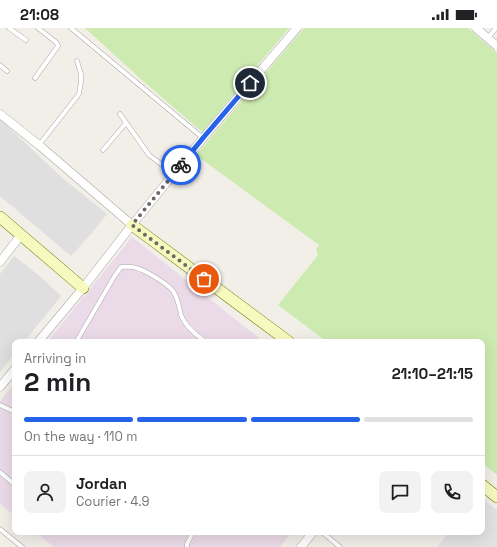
<!DOCTYPE html>
<meta charset="utf-8">
<style>
:root{--surface:#fff;--page:#f2f2f2;--text:#202124;--muted:#757577;--line:#e0e0e0;--accent:#2563eb}
body{margin:0;font-family:"Space Grotesk",sans-serif;background:var(--page);color:var(--text);height:100vh;display:flex;flex-direction:column;font-size:15px;white-space:nowrap}
*{box-sizing:border-box;margin:0}
p{font-size:13px;color:var(--muted)}
.icon{flex:none;width:22px;height:22px;fill:none;stroke:currentColor;stroke-width:2;stroke-linecap:round;stroke-linejoin:round}
.map{position:relative;flex:1;overflow:hidden}
.panel{position:absolute;left:12px;top:311px;width:473px;height:196px;display:flex;flex-direction:column;background:var(--surface);border-radius:8px;box-shadow:0 4px 16px #0002}
.panel>*{flex:none}
.pin{position:absolute;display:grid;place-items:center;width:34px;height:34px;color:#fff;margin:-17px;border:2px solid #fff;border-radius:50%;box-shadow:0 1px 4px #0007}
.courier{position:absolute;display:grid;place-items:center;width:40px;height:40px;margin:-20px;border:3px solid #2563eb;border-radius:50%;background:#fff;color:#222;box-shadow:0 1px 5px #0007}
.overview em{font-style:normal;font-weight:800}
.overview div{display:flex;flex-direction:column-reverse}
.overview{display:flex;align-items:center;justify-content:space-between;height:68px;padding:0 12px}
h1{font-size:26px;font-weight:800;line-height:30px}
.bar{display:grid;grid-template-columns:repeat(4,1fr);gap:6px 4px;align-content:center;height:48px;padding:0 12px}
.bar i{height:5px;border-radius:3px;background:var(--line)}
.bar .selected{background:var(--accent)}
.bar p{grid-column:span 4}
.line{display:flex;align-items:center;gap:10px;padding:0 12px;border-top:1px solid var(--line)}
.line div{flex:1}
.round{display:grid;place-items:center;flex:none;width:42px;height:42px;border-radius:8px;background:var(--page)}
.status{display:flex;justify-content:space-between;align-items:center;height:28px;padding:0 20px;background:var(--surface);direction:ltr}
.status svg{height:11px;fill:currentColor}
.map>svg:first-child{display:block}
.residential{fill:#e0dfdf}
.industrial{fill:#ebdbe8}
.grass{fill:#cdebb0}
.parking{fill:#e2e2e2}
.lines{fill:none;stroke-linecap:round;stroke-linejoin:round}
.lane-casing{stroke:#a9a9a9;stroke-width:5}
.street-casing{stroke:#a9a9a9;stroke-width:9}
.secondary-casing{stroke:#707d05;stroke-width:12}
.lane{stroke:#fff;stroke-width:4}
.street{stroke:#fff;stroke-width:8}
.secondary{stroke:#f7fabf;stroke-width:11}
.done{stroke:#6b6a68;stroke-width:4;stroke-dasharray:0 7.2}
.route{stroke:#2563eb;stroke-width:5}
</style>
<div class="status"><b>21:08</b><svg viewBox="0 0 49 12"><path d="M0 12V9h3v3zM5 12V6h3v6zM10 12V3h3v9zM15 12V0h3v12zM26 1h20v11H26zM47 4h2v5h-2z"/></svg></div>
<div class="map">
<svg width="497" height="519" viewBox="0 0 497 519">
<rect width="100%" height="100%" fill="#f2efe9"/>
<g class="residential">
<polygon points="0,91 60,148 107,186 90,207 71,228 0,168"/>
<polygon points="14,228 42,250 61,268 24,314 15,314 15,325 0,344 0,246"/>
</g>
<g class="industrial">
<polygon points="132,209 264,314 47,314"/>
<polygon points="15,355 15,488 0,476 0,373"/>
<polygon points="35,504 292,504 280,519 54,519"/>
</g>
<g class="grass">
<polygon points="85,0 289,0 202,104 143,53"/>
<polygon points="304,0 468,0 497,25 497,447 482,435 482,314 327,314 278,277 318,227 316,222 319,217 196,127"/>
</g>
<polygon class="parking" points="482,471 497,482 497,519 437,519 449,504 482,504"/>
<g class="lines">
<defs>
<g id="lane">
<polyline points="9,0 26,12"/>
<polyline points="71,0 203,110"/>
<polyline points="488,10 496,0"/>
<polyline points="0,37 7,43"/>
<polyline points="35,50 58,18 57,15 38,0"/>
<polyline points="120,86 149,127 174,146"/>
<polyline points="39,117 79,66 81,54 81,46 77,33"/>
<polyline points="103,122 126,95"/>
<path d="M76,314L114,249L121,239C126,239 131,238 136,240C145,242 168,256 173,263C178,270 179,278 181,287C185,298 196,307 206,314"/>
<polyline points="0,377 15,384"/>
<polyline points="0,444 15,457"/>
<polyline points="0,501 22,519"/>
<polyline points="322,504 340,519"/>
<polyline points="187,519 187,516 193,504"/>
</g>
<g id="street">
<polyline points="476,0 497,18"/>
<polyline points="0,86 39,117 132,197"/>
<polyline points="0,234 21,207"/>
<polyline points="38,314 83,260 132,197 203,110 297,0"/>
<polyline points="0,359 15,341"/>
<polyline points="301,519 313,504"/>
</g>
<g id="secondary">
<polyline points="0,189 83,260"/>
<polyline points="132,197 289,314"/>
<polyline points="482,457 497,469"/>
</g>
</defs>
<use href="#lane" class="lane-casing"/>
<use href="#street" class="street-casing"/>
<use href="#secondary" class="secondary-casing"/>
<use href="#lane" class="lane"/>
<use href="#street" class="street"/>
<use href="#secondary" class="secondary"/>
</g>
<g class="lines">
<polyline class="done" points="181,137 132,197 204,251"/>
<polyline class="route" points="181,137 203,110 250,55"/>
</g>
</svg>
<div class="pin" style="left:204px;top:251px;background:#ea580c"><svg class="icon" aria-label="bag" viewBox="0 0 24 24"><path d="M5 8h14l-1 12H6zM9 8a3 3 0 0 1 6 0"/></svg></div>
<div class="pin" style="left:250px;top:55px;background:#1f2937"><svg class="icon" aria-label="home" viewBox="0 0 24 24"><path d="M3 11l9-7 9 7M6 9v11h12V9"/></svg></div>
<div class="courier" style="left:181px;top:137px"><svg class="icon" aria-label="bike" viewBox="0 0 24 24"><circle cx="6" cy="16" r="4"/><circle cx="18" cy="16" r="4"/><path d="M6 16l4-8h5l3 8M10 8l3 8H6M13 5h3"/></svg></div>
<section class="panel">
<div class="overview"><div><h1>2 min</h1><p>Arriving in</p></div><em>21:10–21:15</em></div>
<div class="bar"><i class="selected"></i><i class="selected"></i><i class="selected"></i><i></i><p>On the way · 110 m</p></div>
<div class="line" style="height:72px"><a class="round"><svg class="icon" aria-label="person" viewBox="0 0 24 24"><circle cx="12" cy="8" r="4"/><path d="M4 21q1-7 8-7t8 7"/></svg></a><div><b>Jordan</b><p>Courier · 4.9</p></div><a class="round"><svg class="icon" aria-label="chat" viewBox="0 0 24 24"><path d="M4 5h16v11H9l-5 4z"/></svg></a><a class="round"><svg class="icon" aria-label="phone" viewBox="0 0 24 24"><path d="M5 4h4l2 5-3 2q2 4 5 5l2-3 5 2v4C11 20 4 13 5 4z"/></svg></a></div>
</section>
</div>
